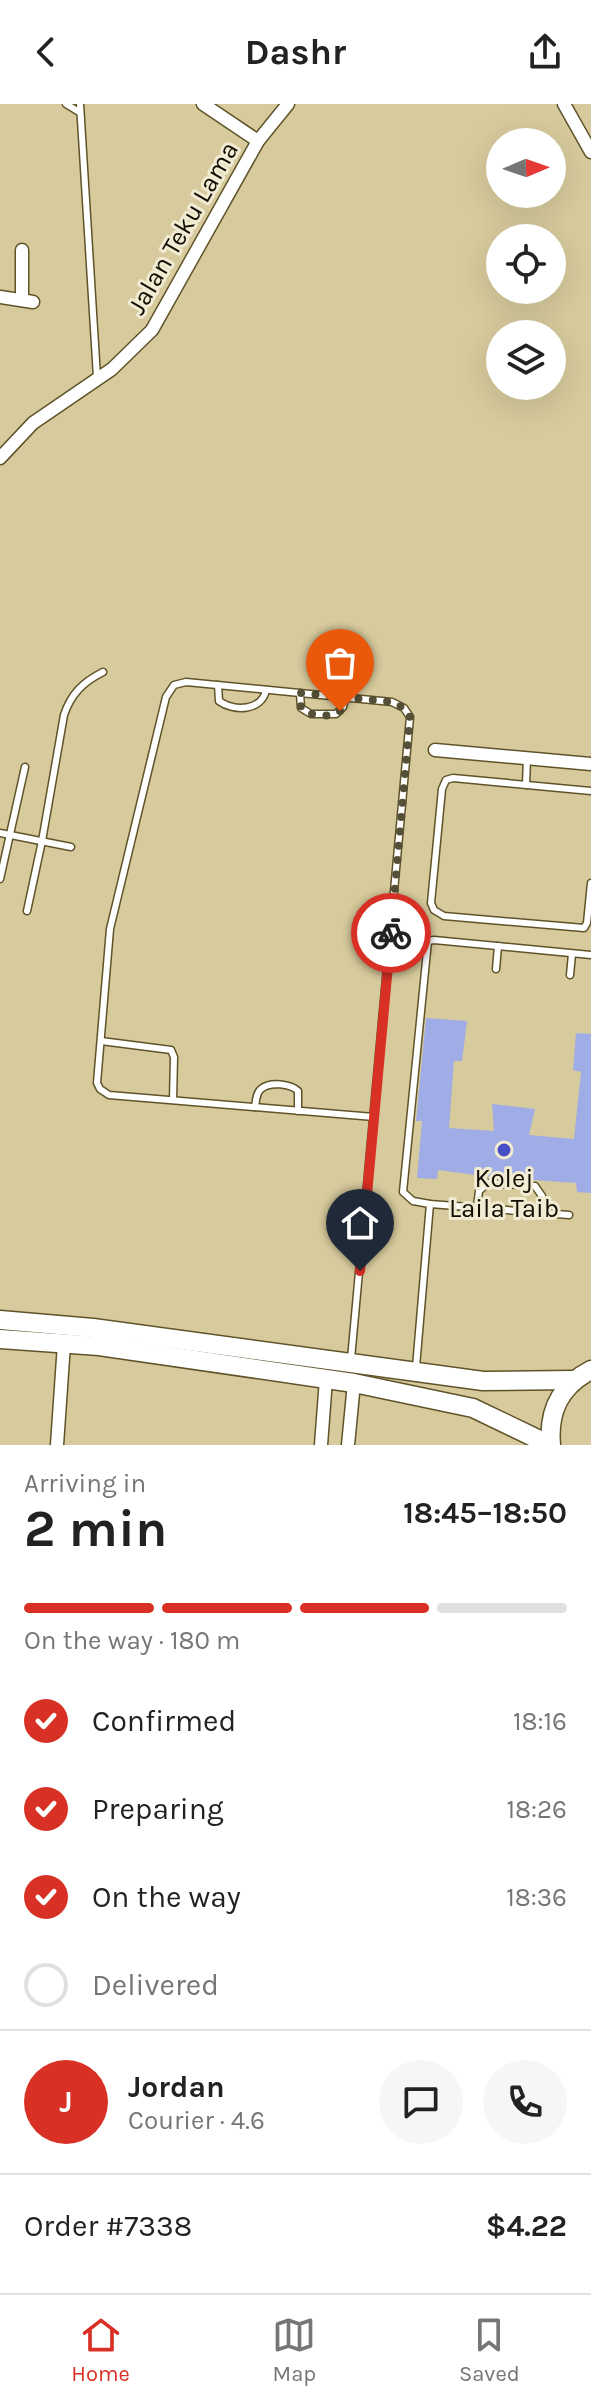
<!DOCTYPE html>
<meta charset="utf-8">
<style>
:root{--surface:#fff;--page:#f6f6f6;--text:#222;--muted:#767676;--line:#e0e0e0;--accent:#d93025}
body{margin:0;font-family:Karla,sans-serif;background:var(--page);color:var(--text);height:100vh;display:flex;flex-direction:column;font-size:30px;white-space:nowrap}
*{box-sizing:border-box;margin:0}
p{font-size:26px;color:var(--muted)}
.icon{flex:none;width:44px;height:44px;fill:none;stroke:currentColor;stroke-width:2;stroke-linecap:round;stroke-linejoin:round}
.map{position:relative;height:1341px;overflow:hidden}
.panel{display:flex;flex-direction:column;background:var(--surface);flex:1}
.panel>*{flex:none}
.needle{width:52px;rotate:88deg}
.fabs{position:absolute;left:486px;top:24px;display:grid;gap:16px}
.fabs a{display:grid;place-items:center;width:80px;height:80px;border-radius:50%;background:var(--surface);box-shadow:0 8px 32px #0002;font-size:40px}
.pin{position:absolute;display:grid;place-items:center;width:68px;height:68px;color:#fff;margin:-82px -34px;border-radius:50% 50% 50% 0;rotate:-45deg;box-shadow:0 0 8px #0007}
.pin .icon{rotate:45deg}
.courier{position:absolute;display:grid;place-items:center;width:80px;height:80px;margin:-40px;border:6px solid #d93025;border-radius:50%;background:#fff;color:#222;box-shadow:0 2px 10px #0007}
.summary em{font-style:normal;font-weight:700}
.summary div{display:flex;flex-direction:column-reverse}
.summary{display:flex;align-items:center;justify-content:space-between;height:136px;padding:0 24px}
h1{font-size:52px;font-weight:700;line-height:60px}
.bar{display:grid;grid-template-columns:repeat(4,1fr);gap:12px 8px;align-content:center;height:96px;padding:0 24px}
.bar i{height:10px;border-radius:6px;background:var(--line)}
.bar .selected{background:var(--accent)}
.bar p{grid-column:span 4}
.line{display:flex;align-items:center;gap:20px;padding:0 24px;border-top:2px solid var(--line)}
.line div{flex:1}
.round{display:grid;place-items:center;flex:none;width:84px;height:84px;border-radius:42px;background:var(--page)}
ol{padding:0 24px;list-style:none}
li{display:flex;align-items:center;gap:24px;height:88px}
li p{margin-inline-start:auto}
li .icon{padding:8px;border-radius:50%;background:var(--accent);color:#fff;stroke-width:4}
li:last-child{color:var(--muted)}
li i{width:44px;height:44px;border:4px solid var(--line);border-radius:50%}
header{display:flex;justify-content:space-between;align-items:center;height:104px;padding:0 24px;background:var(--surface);font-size:36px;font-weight:700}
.menu{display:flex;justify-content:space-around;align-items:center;height:112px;border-top:2px solid var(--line);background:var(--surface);font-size:22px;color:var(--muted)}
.menu a{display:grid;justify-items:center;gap:4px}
.menu .selected{color:var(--accent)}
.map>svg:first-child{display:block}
.building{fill:#9face6}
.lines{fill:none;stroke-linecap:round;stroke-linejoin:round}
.lane-casing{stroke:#5f5329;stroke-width:9}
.street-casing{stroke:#5f5329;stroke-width:15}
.secondary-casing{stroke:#5f5329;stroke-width:21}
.lane{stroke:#fff;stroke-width:6}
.street{stroke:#fff;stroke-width:12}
.secondary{stroke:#fff;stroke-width:18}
.done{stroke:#564f37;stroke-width:8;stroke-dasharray:0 14.4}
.route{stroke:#d93025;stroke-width:10}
.poi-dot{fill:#464fc4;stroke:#f1ebd4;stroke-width:3}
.labels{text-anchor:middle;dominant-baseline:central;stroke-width:6;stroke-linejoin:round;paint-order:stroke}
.street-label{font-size:26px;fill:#110d00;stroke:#f1ebd4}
.poi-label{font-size:26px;fill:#110d00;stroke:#f1ebd4}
</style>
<header><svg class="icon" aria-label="back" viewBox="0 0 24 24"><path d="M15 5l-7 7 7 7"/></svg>Dashr<svg class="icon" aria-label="share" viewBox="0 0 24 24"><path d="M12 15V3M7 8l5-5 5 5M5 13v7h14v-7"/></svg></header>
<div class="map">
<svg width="591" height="1341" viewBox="0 0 591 1341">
<rect width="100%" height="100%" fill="#d7ca9c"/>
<polygon class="building" points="426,914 467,917 462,957 454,957 449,1024 494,1027 492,1000 535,1005 529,1031 574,1035 581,968 573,966 576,929 591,930 591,1089 577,1088 576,1079 491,1073 438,1066 437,1075 417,1074 422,1017 416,1017"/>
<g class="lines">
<defs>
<g id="lane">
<polyline points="66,0 79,8"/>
<polyline points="80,0 97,273"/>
<path d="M218,581L219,597C234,608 262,607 266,586"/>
<polyline points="300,589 301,604 311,610 336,610 343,603 345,594"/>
<polyline points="526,681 527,654"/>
<polyline points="591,687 453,674 446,676 442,685 431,799 434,806 444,812 584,824 587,819 591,779"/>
<polyline points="0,729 71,743"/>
<polyline points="0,775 25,663"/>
<path d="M27,807L42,737L64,611C71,590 83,578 103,568"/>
<polyline points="496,865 498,842"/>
<polyline points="570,871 572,850"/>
<polyline points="101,937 171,946 174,953 173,996"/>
<path d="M255,1003C256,997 256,989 261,985C270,977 291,980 298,987V1007"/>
<polyline points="477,1102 479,1087 488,1079 535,1082 542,1092 542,1108"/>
<polyline points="569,1111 430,1100 413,1097 403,1088 428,837 434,836 591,851"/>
<polyline points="351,1255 410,613 404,604 392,598 186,578 174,581 166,593 110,825 97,979 100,985 109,991 374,1013"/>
<polyline points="416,1263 430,1100"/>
</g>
<g id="street">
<polyline points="203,0 258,37"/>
<polyline points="564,0 591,48"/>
<polyline points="0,193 33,198"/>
<polyline points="22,196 22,146"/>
<polyline points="0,354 33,319 112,265 152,226 258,37 288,0"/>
<polyline points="435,646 591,660"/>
<polyline points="57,1341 64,1240"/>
<polyline points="321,1341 326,1275"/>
<polyline points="348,1341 354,1279"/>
</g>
<g id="secondary">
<polyline points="0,1216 93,1224 483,1277 574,1276"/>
<polyline points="0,1235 99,1242 354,1279 473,1304 550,1341"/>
<path d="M551,1341C548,1307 560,1282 591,1266"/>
</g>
</defs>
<use href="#lane" class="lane-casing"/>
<use href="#street" class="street-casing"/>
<use href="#secondary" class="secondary-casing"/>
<use href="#lane" class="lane"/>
<use href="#street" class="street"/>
<use href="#secondary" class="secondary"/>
</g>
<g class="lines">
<path class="done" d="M340,607C329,614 311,613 301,604L300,589L392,598L404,604L410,613L391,829"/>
<polyline class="route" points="360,1167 391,829"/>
</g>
<circle class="poi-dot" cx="504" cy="1046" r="8"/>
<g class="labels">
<g class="street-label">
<text transform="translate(183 124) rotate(-60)">Jalan Teku Lama</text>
</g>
<g class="poi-label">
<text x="504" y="1074">Kolej<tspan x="504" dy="30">Laila Taib</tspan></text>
</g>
</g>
</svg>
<div class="fabs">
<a><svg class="needle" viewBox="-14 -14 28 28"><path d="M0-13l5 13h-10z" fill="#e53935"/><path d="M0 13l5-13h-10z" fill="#767676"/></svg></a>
<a><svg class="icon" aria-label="locate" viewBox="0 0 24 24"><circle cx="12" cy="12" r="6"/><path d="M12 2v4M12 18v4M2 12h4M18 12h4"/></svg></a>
<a><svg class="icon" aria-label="layers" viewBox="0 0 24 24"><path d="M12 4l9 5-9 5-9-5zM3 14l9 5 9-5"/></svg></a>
</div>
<div class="pin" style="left:340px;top:607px;background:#ea580c"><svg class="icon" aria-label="bag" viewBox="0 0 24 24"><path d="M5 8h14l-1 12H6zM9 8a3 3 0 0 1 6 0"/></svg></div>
<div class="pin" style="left:360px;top:1167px;background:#1f2937"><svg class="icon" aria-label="home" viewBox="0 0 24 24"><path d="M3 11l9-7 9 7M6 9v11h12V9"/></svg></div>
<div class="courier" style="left:391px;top:829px"><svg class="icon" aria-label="bike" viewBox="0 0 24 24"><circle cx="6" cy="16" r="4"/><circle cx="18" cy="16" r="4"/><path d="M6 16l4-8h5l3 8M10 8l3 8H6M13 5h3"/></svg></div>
</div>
<section class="panel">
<div class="summary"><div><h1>2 min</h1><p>Arriving in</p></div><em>18:45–18:50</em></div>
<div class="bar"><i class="selected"></i><i class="selected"></i><i class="selected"></i><i></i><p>On the way · 180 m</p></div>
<ol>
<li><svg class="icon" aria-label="check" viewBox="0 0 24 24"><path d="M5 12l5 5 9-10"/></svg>Confirmed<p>18:16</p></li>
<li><svg class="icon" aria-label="check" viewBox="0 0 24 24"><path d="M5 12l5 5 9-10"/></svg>Preparing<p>18:26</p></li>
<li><svg class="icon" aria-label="check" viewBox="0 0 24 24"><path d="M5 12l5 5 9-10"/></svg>On the way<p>18:36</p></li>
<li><i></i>Delivered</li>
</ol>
<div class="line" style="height:144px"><b class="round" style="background:var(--accent);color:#fff">J</b><div><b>Jordan</b><p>Courier · 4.6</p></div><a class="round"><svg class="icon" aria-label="chat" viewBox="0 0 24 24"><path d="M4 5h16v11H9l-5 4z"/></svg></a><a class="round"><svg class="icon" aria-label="phone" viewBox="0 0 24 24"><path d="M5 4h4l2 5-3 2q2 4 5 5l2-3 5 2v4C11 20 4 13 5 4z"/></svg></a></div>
<div class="line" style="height:104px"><div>Order #7338</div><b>$4.22</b></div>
</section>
<nav class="menu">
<a class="selected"><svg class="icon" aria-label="home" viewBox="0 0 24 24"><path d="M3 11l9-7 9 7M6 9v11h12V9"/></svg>Home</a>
<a><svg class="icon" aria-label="map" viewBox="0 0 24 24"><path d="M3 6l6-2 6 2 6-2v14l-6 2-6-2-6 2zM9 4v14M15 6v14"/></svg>Map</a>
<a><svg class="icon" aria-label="saved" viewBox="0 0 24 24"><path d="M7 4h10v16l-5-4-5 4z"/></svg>Saved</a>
</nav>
